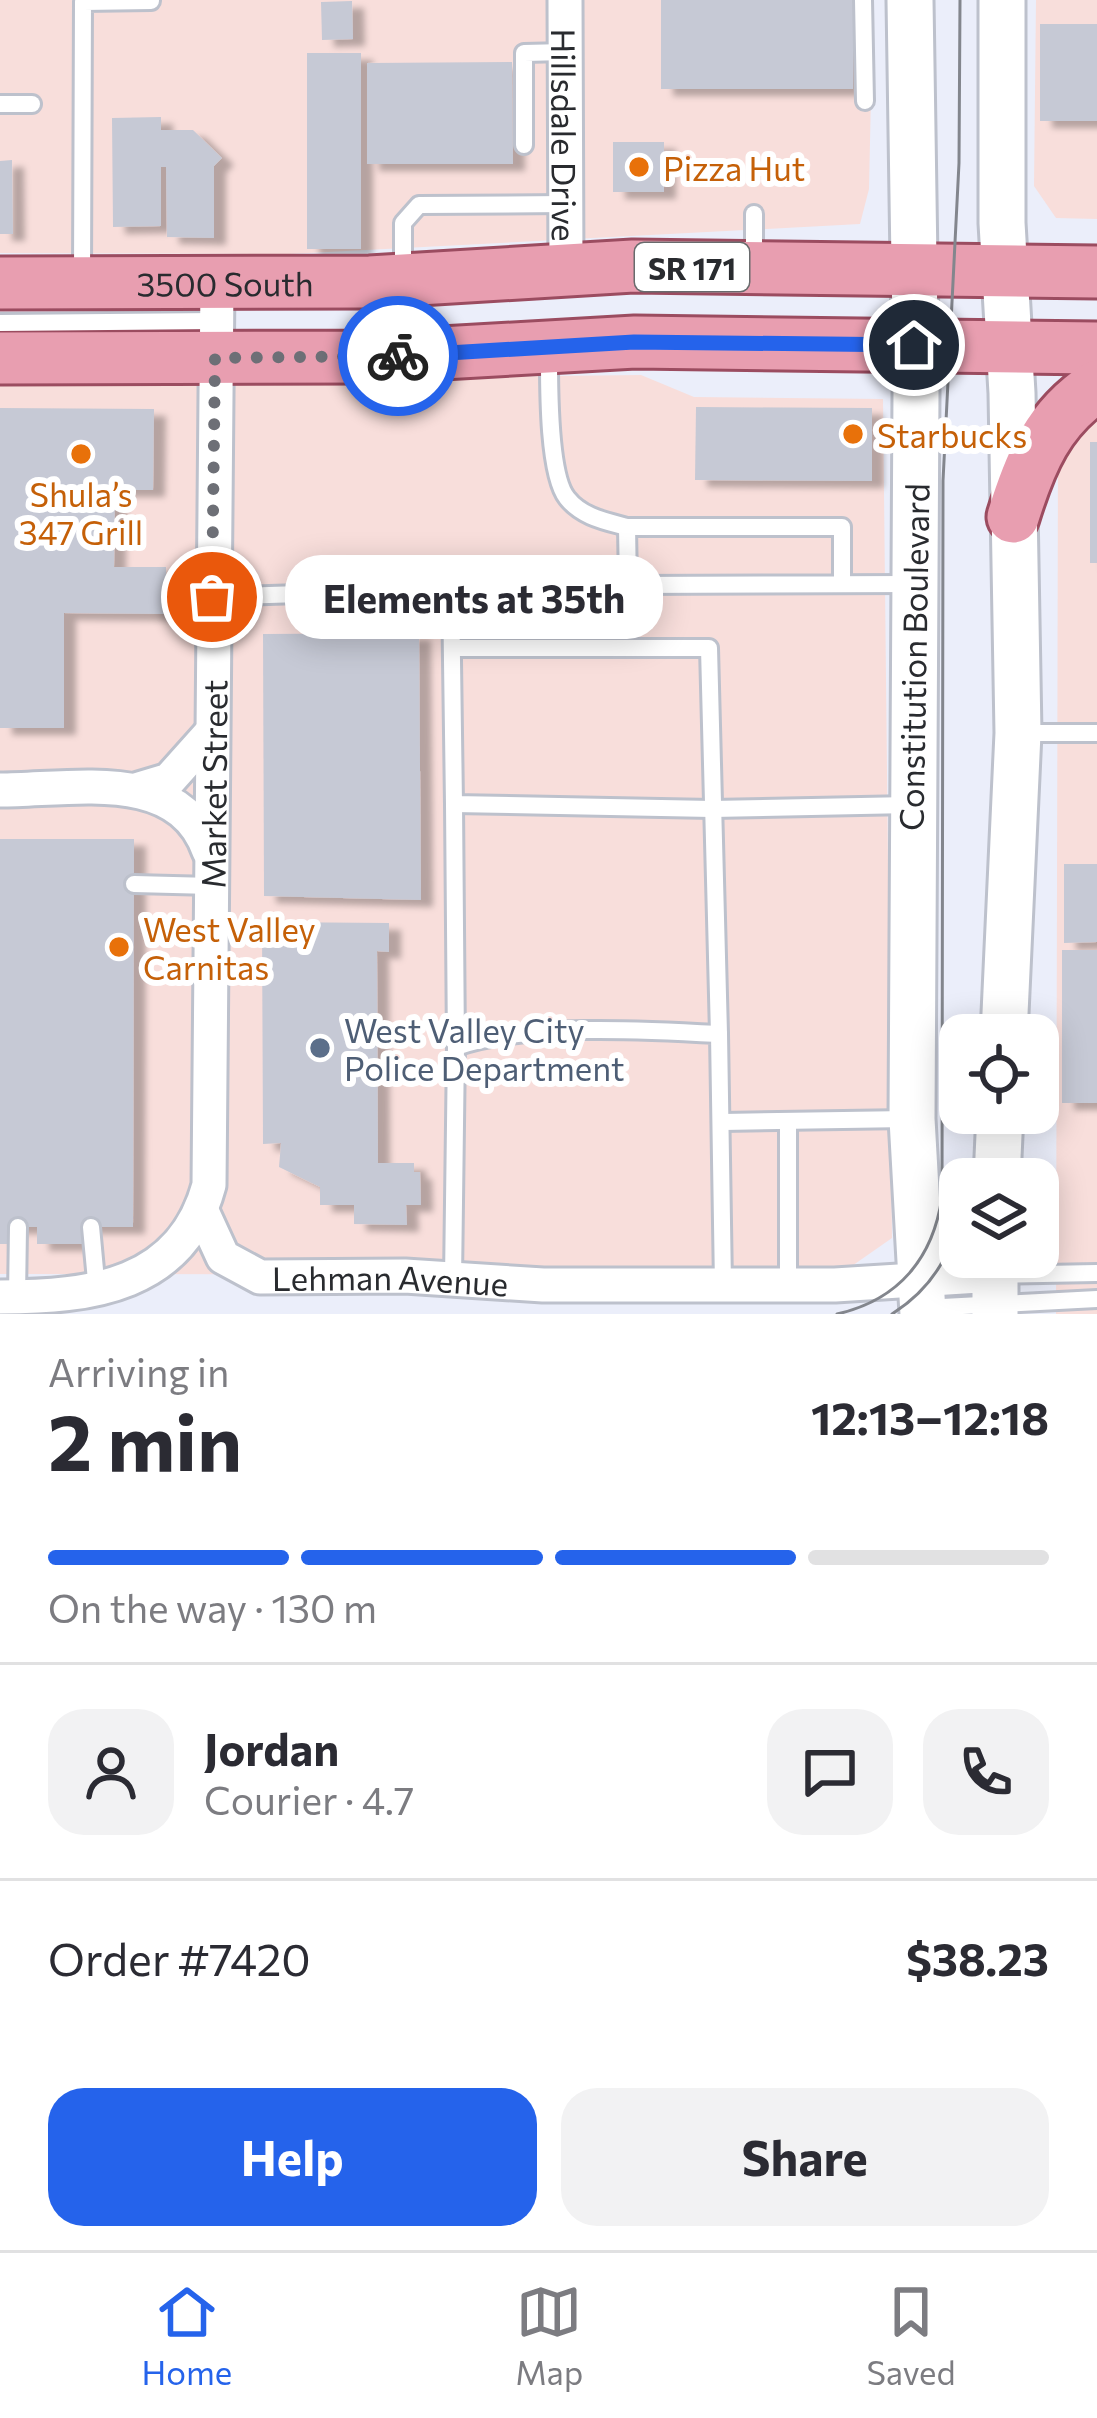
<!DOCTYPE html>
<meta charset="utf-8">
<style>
:root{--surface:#fff;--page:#f2f2f3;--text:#2b2b33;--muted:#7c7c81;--line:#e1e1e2;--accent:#2563eb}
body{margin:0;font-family:Commissioner,sans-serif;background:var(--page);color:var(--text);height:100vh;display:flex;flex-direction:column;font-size:45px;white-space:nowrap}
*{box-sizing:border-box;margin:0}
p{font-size:39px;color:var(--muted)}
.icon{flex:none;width:66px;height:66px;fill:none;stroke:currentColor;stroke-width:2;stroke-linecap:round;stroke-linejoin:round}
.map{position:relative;height:1314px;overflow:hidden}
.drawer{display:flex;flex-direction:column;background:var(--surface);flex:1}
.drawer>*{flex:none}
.tools{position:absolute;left:939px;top:1014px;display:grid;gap:24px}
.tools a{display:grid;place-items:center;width:120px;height:120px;border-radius:24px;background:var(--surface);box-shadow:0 6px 30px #0003;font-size:60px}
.pin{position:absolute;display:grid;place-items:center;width:102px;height:102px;color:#fff;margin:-51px;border:6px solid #fff;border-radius:50%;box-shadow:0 3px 12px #0007}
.courier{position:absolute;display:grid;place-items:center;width:120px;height:120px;margin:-60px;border:9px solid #2563eb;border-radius:50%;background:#fff;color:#222;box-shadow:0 3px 15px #0007}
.bubble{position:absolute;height:84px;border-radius:36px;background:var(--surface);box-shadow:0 6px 30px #0003;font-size:39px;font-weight:700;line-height:84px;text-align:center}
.head em{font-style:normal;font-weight:700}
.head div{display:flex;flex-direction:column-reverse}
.head{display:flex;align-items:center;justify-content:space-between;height:204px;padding:0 48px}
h1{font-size:78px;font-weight:700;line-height:90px}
.bar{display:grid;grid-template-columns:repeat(4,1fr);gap:18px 12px;align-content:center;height:144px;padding:0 48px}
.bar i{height:15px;border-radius:9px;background:var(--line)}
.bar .on{background:var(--accent)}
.bar p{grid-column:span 4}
.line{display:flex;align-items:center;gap:30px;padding:0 48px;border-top:3px solid var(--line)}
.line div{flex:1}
.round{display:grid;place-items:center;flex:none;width:126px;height:126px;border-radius:36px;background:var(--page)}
.cta{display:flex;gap:24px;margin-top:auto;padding:24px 48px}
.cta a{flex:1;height:138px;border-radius:36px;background:var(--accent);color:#fff;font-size:48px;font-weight:700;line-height:138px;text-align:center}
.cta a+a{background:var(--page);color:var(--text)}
.dock{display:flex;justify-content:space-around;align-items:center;height:168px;border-top:3px solid var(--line);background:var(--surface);font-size:33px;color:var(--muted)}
.dock a{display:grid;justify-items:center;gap:6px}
.dock .on{color:var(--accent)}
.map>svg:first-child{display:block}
.commercial{fill:#f8dedb}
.building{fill:#c6c9d5;filter:url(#shadow)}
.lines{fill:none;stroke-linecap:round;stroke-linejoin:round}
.service-casing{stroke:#bdc1cc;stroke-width:22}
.minor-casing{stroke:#bdc1cc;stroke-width:39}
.secondary-casing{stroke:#bdc1cc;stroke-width:51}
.primary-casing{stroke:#9b4c60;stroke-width:57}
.service{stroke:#fff;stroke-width:16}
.minor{stroke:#fff;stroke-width:33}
.secondary{stroke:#fff;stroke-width:45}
.primary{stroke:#e89eb0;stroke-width:51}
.tram{stroke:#83868d;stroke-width:3}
.done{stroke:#6d6f76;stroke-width:12;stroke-dasharray:0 21.6}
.route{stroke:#2563eb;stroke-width:15}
.food-dot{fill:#e8710a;stroke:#fff;stroke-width:4.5}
.service-dot{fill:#5c6f8a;stroke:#fff;stroke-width:4.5}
.labels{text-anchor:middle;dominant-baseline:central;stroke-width:12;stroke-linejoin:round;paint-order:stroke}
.shield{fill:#fff;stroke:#696b6d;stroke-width:3}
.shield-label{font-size:30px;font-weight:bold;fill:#292b2f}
.street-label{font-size:33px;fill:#292b2f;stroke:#fff}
.food-label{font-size:33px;fill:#c56008;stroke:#fff;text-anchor:start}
.service-label{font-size:33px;fill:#4e5e75;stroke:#fff;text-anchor:start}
</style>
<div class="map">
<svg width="1097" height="1314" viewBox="0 0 1097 1314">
<defs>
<filter id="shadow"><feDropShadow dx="12" dy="7" stdDeviation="3" flood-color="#0004"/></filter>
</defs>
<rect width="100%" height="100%" fill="#ebeefa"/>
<g class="commercial">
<polygon points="0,0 873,0 869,189 860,224 289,254 0,253"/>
<polygon points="1036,0 1097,0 1097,219 1056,218 1034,186"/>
<polygon points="641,375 694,397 883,399 892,1238 839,1275 0,1274 0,382"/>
<polygon points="1097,411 1097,1314 1056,1314 1058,451"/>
</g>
<g class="building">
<rect x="661" y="0" width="192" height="89"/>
<polygon points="352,1 353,39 322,40 321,2"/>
<rect x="1040" y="24" width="57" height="97"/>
<rect x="307" y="53" width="54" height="196"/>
<polygon points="512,62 513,164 367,164 367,63"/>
<polygon points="161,117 161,130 193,130 222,158 214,166 214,238 167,237 166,167 161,167 161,226 113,227 112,118"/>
<rect x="613" y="142" width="51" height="50"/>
<polygon points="12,160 13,234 0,234 0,161"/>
<polygon points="696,407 872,408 872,481 695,480"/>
<polygon points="0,408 154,409 153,490 115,490 114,567 166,567 166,614 64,613 64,728 0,728"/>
<rect x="1090" y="442" width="7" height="121"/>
<polygon points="419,633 421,900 264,896 263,634"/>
<polygon points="0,839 134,839 133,1227 83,1227 83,1244 37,1244 37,1227 11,1227 11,1244 0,1244"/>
<polygon points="1064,864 1097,864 1097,942 1064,943"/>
<polygon points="262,922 389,923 389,952 377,951 378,1163 414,1163 414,1172 420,1172 421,1205 406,1205 407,1225 354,1224 354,1205 320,1205 320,1187 279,1167 281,1143 263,1144"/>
<rect x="1062" y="950" width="35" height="153"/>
</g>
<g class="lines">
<defs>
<g id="service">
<polyline points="863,0 865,101"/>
<polyline points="0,104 32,104"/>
<polyline points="524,145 524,53 565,52"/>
<polyline points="754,214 754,260"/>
<polyline points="403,273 403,223 419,205 565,204"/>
<polyline points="82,276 83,2 151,1"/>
<polyline points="0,323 216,321"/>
<path d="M549,353C549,385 548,474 567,498C582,517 605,521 627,527"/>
<polyline points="842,584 842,527 627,527 628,585 913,584"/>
<polyline points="628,585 451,589 454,804 712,809 910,805"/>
<polyline points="212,597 451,589"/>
<polyline points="452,648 709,648 719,1034"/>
<polyline points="1019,733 1097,733"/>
<polyline points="454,804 456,1047"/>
<polyline points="134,884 212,886"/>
<polyline points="788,1121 788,1285"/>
<polyline points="723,1122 908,1119"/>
<polyline points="91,1227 97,1291"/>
<polyline points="996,1275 1097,1273"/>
<path d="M453,1280L456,1047C521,1023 647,1030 719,1034L723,1285"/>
<polyline points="17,1297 18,1227"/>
<polyline points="924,1308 1097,1299"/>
</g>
<g id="minor">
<path id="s1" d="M565,0L566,270"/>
<polyline points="139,789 169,780 211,733"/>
<path d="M0,790C73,790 179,766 209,851"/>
<path id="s2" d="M201,1209L223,1257L260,1277L405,1276L543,1285H835L995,1275"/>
<path id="s3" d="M0,1297C91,1297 182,1286 209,1185L217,282"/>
</g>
<g id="secondary">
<polyline points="910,0 916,392 912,1119 923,1314"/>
<polyline points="1002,0 1002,223 1012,393 1018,733 1004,1035"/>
<polyline points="997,1179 1000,1113"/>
<polyline points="995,1314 995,1257"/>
</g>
<g id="primary">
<path id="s4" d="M0,283L370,282L633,266L1097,272"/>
<polyline points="0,358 372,357 635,342 1097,348"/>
<path d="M1013,517C1030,462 1048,418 1097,386"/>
</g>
</defs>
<use href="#service" class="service-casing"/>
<use href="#minor" class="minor-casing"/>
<use href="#secondary" class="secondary-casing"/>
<use href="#primary" class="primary-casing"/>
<use href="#service" class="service"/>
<use href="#minor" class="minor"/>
<use href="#secondary" class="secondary"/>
<use href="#primary" class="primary"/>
<g class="tram">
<path d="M837,1314C899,1300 933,1258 942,1197L943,481L959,163L960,0"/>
<path d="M892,1314C930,1290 953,1254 960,1209"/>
</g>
</g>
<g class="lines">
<polyline class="done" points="212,597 215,358 398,356"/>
<polyline class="route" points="398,356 634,342 914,345"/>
</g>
<g class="food-dot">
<circle cx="639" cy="167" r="12"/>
<circle cx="853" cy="434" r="12"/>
<circle cx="81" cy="454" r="12"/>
<circle cx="119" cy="947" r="12"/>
</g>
<circle class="service-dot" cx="320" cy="1048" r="12"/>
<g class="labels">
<rect class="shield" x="635" y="243" width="114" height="48" rx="9"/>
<g class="shield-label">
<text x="692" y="267">SR 171</text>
</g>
<g class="street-label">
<text stroke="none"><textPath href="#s1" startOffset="135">Hillsdale Drive</textPath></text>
<text stroke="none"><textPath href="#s4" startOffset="225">3500 South</textPath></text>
<text transform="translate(913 657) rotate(-89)">Constitution Boulevard</text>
<text stroke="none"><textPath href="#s3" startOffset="660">Market Street</textPath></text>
<text stroke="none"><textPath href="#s2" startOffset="225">Lehman Avenue</textPath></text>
</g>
<g class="food-label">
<text x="663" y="167">Pizza Hut</text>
<text x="877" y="434">Starbucks</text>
<text x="81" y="493" text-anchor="middle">Shula’s<tspan x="81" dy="38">347 Grill</tspan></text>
<text x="143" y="928">West Valley<tspan x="143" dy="38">Carnitas</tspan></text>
</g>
<g class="service-label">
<text x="344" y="1029">West Valley City<tspan x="344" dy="38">Police Department</tspan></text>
</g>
</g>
</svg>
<div class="tools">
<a><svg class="icon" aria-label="locate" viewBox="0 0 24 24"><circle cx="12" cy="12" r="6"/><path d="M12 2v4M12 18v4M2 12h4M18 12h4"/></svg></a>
<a><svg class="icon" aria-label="layers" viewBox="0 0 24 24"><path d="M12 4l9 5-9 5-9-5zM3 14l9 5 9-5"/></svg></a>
</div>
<div class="pin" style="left:212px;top:597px;background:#ea580c"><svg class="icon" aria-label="bag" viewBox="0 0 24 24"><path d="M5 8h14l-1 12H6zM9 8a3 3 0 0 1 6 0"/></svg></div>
<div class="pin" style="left:914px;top:345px;background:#1f2937"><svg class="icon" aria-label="home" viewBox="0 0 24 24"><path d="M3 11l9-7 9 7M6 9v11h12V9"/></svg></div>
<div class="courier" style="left:398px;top:356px"><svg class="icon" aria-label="bike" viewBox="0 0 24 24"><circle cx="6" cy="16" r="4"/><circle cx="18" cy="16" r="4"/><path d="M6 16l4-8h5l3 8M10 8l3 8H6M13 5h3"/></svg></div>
<div class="bubble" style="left:285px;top:555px;width:378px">Elements at 35th</div>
</div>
<section class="drawer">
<div class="head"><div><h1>2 min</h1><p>Arriving in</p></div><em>12:13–12:18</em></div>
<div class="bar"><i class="on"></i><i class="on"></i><i class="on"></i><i></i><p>On the way · 130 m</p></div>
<div class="line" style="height:216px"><a class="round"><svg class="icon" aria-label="person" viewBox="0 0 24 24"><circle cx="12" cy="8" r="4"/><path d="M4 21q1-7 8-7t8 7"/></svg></a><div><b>Jordan</b><p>Courier · 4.7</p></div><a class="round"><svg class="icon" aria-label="chat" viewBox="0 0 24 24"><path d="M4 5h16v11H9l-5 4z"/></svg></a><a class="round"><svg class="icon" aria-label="phone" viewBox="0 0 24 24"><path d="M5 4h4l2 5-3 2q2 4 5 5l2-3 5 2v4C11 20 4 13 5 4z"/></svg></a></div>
<div class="line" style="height:156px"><div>Order #7420</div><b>$38.23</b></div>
<div class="cta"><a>Help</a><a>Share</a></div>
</section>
<nav class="dock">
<a class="on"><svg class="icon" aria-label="home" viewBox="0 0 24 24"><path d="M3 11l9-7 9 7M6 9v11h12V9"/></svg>Home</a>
<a><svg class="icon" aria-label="map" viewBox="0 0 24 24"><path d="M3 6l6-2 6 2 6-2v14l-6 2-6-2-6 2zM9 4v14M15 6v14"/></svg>Map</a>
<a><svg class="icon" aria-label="saved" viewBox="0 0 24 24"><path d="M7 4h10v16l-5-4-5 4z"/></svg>Saved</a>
</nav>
